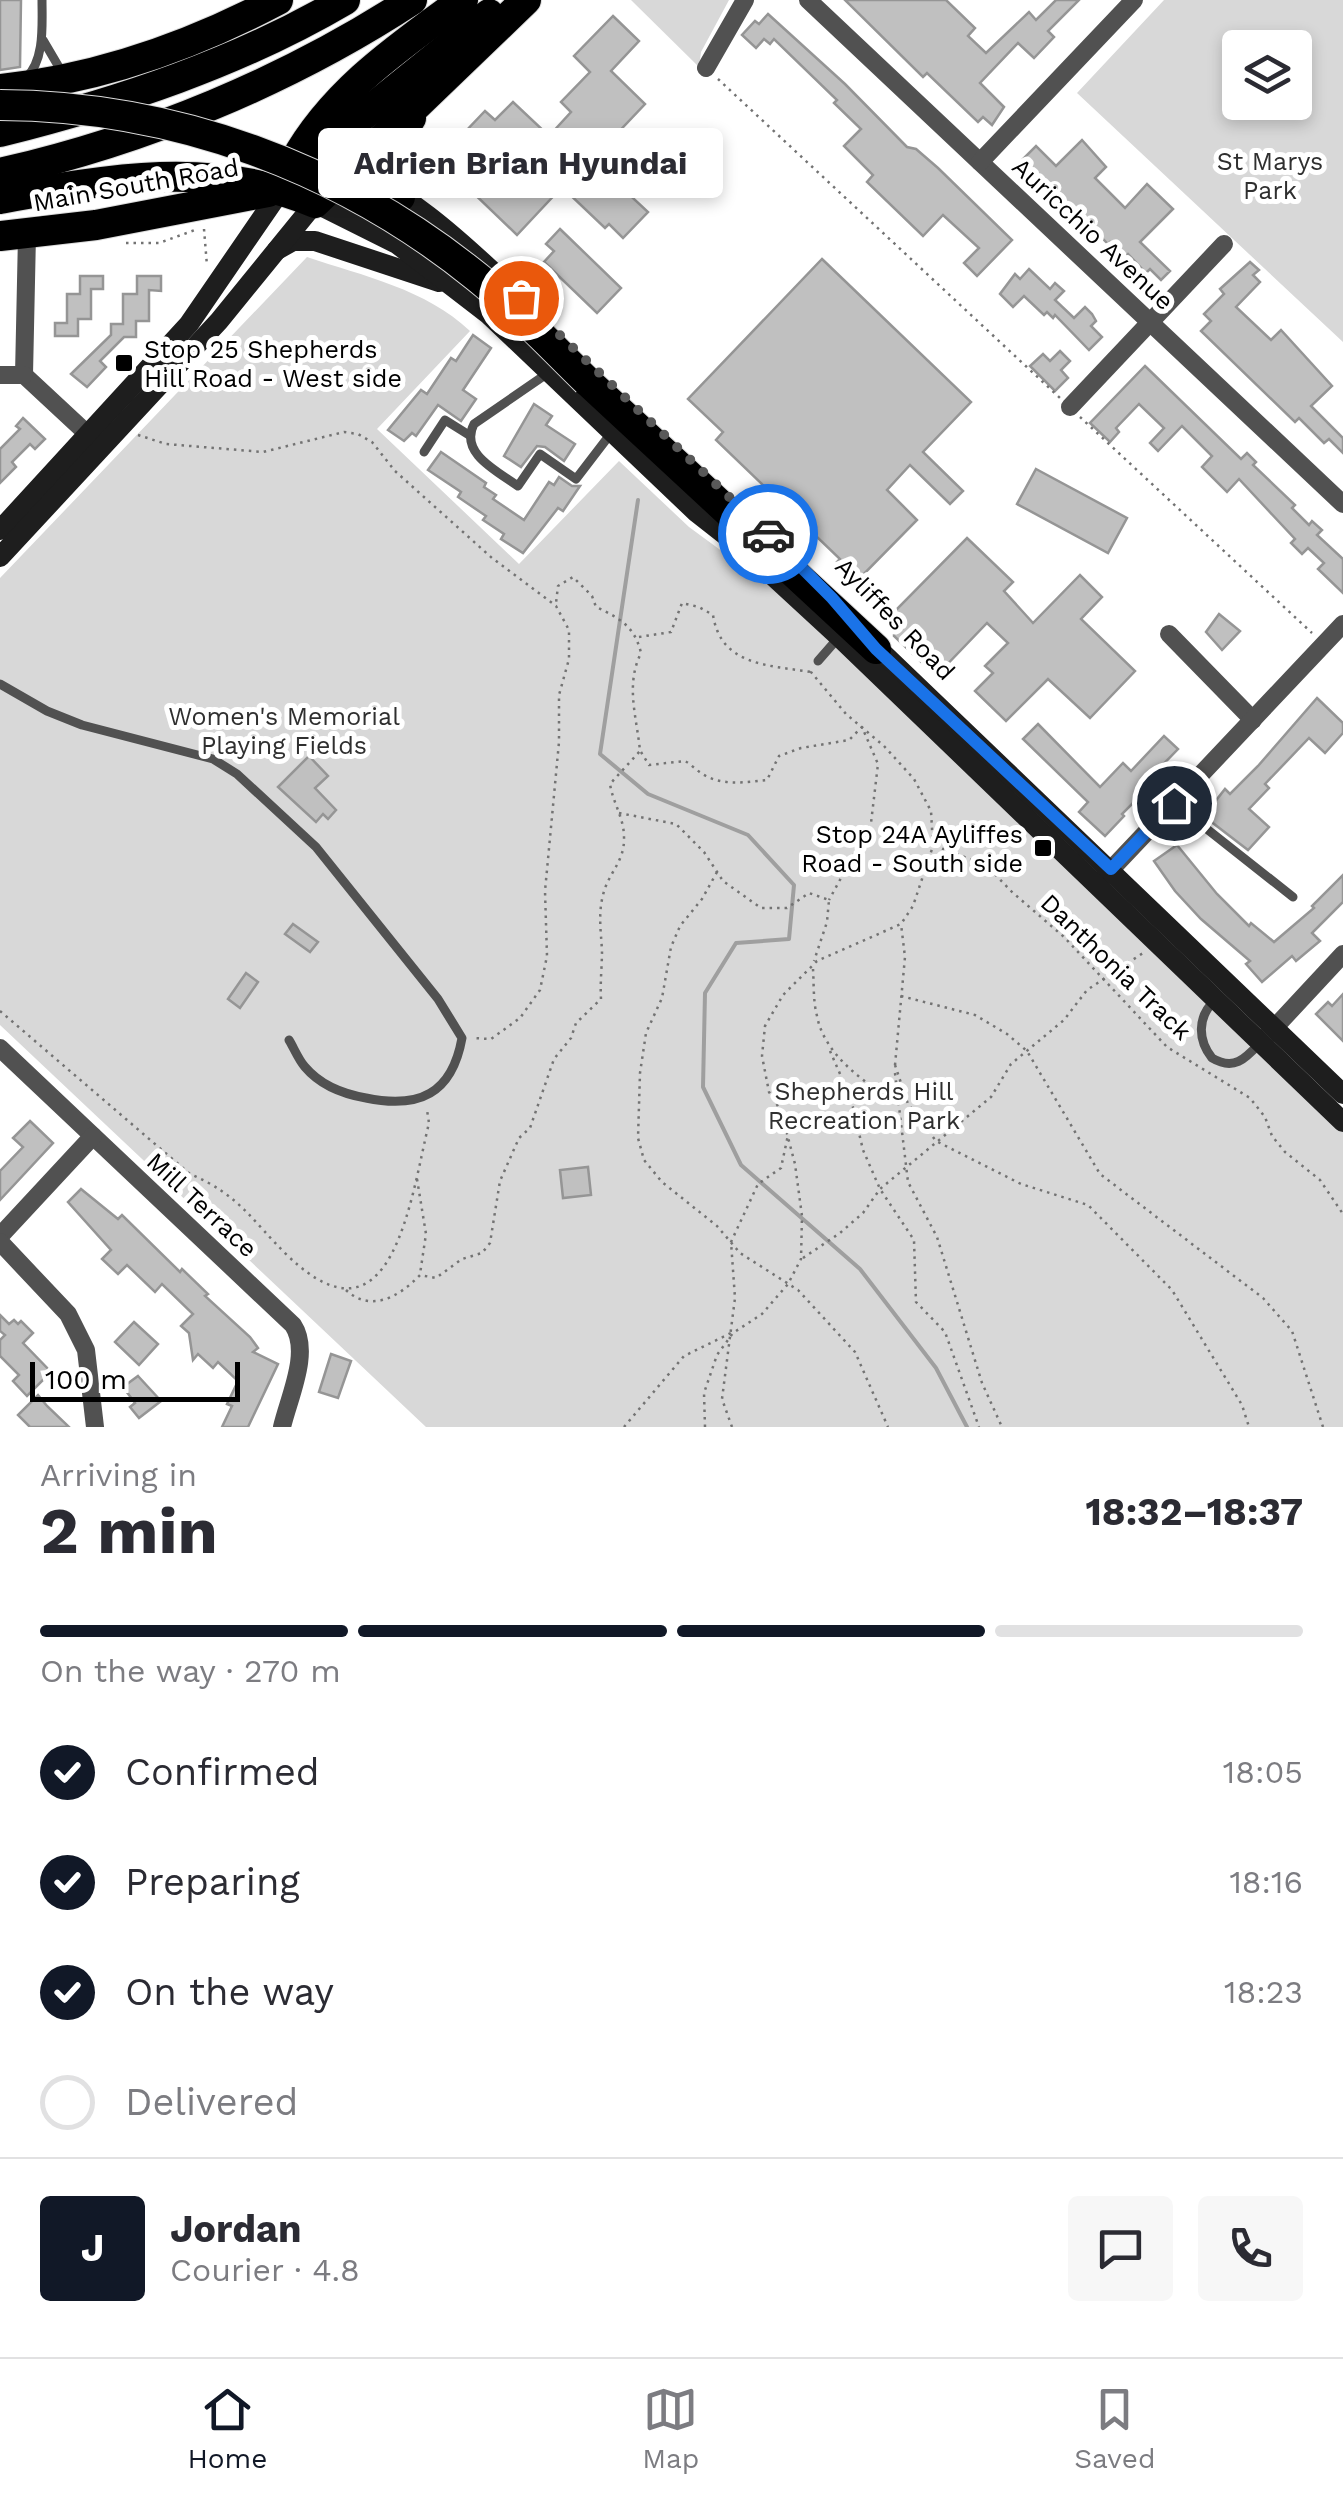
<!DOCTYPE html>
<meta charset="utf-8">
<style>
:root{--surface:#fff;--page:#f7f7f7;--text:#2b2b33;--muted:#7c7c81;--line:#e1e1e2;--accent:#111827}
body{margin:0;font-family:"Work Sans",sans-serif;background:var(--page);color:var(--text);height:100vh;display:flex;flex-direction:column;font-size:38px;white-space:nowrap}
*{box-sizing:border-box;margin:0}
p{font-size:32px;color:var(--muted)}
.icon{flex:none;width:55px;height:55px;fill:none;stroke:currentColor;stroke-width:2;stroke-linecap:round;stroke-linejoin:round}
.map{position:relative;height:1427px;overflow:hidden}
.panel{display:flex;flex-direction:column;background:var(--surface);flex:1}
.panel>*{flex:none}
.controls{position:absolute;left:1222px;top:30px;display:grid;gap:20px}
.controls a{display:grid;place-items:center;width:90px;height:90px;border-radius:10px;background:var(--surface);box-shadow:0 5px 15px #0003;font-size:50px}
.scale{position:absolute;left:30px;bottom:25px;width:210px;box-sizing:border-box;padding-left:10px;border:5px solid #000;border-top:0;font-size:28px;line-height:35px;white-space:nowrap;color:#000;-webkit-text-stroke:8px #fff;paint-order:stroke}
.pin{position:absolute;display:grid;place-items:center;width:85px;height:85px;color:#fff;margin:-42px;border:5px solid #fff;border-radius:50%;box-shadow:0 2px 10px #0007}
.courier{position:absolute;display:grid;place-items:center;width:100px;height:100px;margin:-50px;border:8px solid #1a73e8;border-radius:50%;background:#fff;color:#222;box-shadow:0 2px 12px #0007}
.bubble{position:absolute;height:70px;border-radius:10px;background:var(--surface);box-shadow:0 5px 15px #0003;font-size:32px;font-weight:700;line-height:70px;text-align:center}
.head em{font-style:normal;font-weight:700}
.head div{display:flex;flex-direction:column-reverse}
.head{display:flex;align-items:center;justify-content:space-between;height:170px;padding:0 40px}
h1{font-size:65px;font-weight:700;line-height:75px}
.bar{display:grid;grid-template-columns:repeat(4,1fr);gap:15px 10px;align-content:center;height:120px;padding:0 40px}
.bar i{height:12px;border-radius:8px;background:var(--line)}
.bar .selected{background:var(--accent)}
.bar p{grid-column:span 4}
.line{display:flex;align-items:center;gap:25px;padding:0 40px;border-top:2px solid var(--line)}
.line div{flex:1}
.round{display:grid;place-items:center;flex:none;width:105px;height:105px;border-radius:10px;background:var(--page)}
ol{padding:0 40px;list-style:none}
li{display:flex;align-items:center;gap:30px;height:110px}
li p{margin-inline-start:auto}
li .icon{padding:10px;border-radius:50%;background:var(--accent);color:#fff;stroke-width:4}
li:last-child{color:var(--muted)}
li i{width:55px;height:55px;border:5px solid var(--line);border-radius:50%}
.tabs{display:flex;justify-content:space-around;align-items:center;height:140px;border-top:2px solid var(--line);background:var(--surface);font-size:28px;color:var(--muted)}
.tabs a{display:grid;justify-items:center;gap:5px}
.tabs .selected{color:var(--accent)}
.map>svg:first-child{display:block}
.green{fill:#d8d8d8;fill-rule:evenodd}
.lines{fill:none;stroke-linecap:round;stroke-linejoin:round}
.stream{stroke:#9f9f9f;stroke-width:4}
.building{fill:#c0c0c0;stroke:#959595;stroke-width:2.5}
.highway-casing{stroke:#dbdbdb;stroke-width:32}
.path{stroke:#737373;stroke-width:2.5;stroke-dasharray:2.5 5;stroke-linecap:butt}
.lane{stroke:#515151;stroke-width:9}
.street{stroke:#515151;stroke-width:18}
.secondary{stroke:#1e1e1e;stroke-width:20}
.highway{stroke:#000;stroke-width:30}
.highway-bridge-casing{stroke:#dbdbdb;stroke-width:32;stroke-linecap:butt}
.highway-bridge{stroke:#000;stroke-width:30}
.done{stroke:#595959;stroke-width:10;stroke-dasharray:0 18}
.route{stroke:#1a73e8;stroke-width:12}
.poi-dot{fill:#000;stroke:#fff;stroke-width:4}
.labels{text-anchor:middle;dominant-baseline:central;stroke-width:10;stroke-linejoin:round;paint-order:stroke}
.park-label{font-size:25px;fill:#2f2f2f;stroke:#fff}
.street-label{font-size:25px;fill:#000;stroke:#fff}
.poi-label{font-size:25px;fill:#000;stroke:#fff;text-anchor:start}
</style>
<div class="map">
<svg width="1343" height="1427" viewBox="0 0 1343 1427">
<rect width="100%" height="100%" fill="#fff"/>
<g class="green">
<polygon points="631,0 729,0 701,52 699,67"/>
<path d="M1164,0H1343V342L1077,93ZM1240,48H1295V102H1240Z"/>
<path d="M307,257C363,276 426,289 470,331L377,429L519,564L619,461L689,527L839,637L1343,1123V1427H426L0,1025V578Z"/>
</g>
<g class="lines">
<polyline class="stream" points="638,500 600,754 648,794 748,835 794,885 789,939 736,943 705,993 703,1087 741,1165 860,1269 936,1368 967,1427"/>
</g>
<g class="building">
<polygon points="0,0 21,0 20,67 0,70"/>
<polygon points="845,0 946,0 975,28 968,36 986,53 1029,12 1036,20 1056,0 1079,0 1048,31 1054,37 1034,58 1018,43 980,83 1004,107 992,125 983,117 978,122 927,73 923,77"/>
<polygon points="768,14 845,84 907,147 916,149 938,168 1012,240 977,276 964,263 979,248 943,215 923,236 867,182 873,175 844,146 861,129 834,103 837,100 774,39 770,44 764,39 756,48 742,35 755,21 759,24"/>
<polygon points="613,16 639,41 611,71 645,104 592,160 648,212 623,238 609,224 605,228 562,187 517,235 466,186 474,178 446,152 485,111 495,120 513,102 549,136 571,112 561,102 590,72 574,56"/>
<polygon points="1082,140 1106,167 1095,178 1125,208 1147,184 1173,209 1140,242 1170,271 1161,280 1150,269 1146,273 1128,254 1125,257 1110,242 1108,244 1067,202 1065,204 1045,184 1023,159 1036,146 1056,166"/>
<polygon points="560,229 621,288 597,313 544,262 554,251 546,244"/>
<polygon points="822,259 971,402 923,452 963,491 950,504 910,465 887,490 917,520 857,581 837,562 840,559 716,440 723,432 688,399"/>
<polygon points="1250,262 1259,270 1253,275 1260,282 1236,307 1271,340 1281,330 1332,386 1311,406 1343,438 1343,453 1329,439 1324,443 1299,418 1295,422 1201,331 1211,321 1204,314 1224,294 1220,289"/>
<polygon points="1029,269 1050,289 1055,283 1064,291 1055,300 1074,318 1085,307 1092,314 1096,321 1091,326 1102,337 1089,350 1055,315 1053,318 1047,312 1044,315 1024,296 1013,307 1000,294 1015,274 1020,279"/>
<polygon points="80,276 103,276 103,289 91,289 91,319 78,319 78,336 55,336 55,323 67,323 67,294 80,294"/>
<polygon points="137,276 161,276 161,291 149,290 149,321 136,321 136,337 124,337 100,361 106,367 87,387 71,374 111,335 111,324 123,324 123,294 137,294"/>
<polygon points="473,335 491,348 463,390 476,399 461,421 438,405 416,436 412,433 404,441 388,430 421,390 427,394 451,358 456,361"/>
<polygon points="1060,351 1070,361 1061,370 1068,378 1055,391 1030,366 1043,354 1050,361"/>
<polygon points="1145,366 1241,459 1247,453 1256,462 1253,465 1295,505 1292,508 1309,525 1312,521 1322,530 1317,535 1343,559 1343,593 1318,569 1324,563 1308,548 1302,554 1291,543 1295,539 1239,479 1227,492 1202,467 1212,456 1182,426 1158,451 1150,443 1164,428 1139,404 1116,428 1119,432 1110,442 1090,423"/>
<polygon points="534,404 552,416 546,425 575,444 564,461 545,447 537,446 521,467 504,456"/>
<polygon points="23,418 45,439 35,449 30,444 12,462 16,467 0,483 0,449 20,429 16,426"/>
<polygon points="441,452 486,483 484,487 496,495 493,499 524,520 549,482 554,485 559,477 572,486 580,486 563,511 558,508 523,553 501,539 504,534 483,520 486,516 458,497 461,492 428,470"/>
<polygon points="1036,469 1127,518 1108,553 1017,504"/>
<polygon points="967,538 1013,582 1004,591 1033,623 1080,575 1102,597 1081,619 1135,671 1090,718 1048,679 1006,721 975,691 993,673 985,666 1008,643 987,623 936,676 894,636 895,611"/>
<polygon points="1219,614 1240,631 1222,650 1206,632"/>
<polygon points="1317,698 1343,723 1343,733 1325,753 1309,738 1265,784 1269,788 1249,809 1269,827 1248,850 1205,817 1207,812 1225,789 1230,794 1258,766"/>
<polygon points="1038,724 1100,787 1123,763 1131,771 1164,736 1178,749 1146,782 1148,784 1137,795 1139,797 1122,814 1124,816 1105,836 1079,812 1088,802 1023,739"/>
<polygon points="309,756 328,776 315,788 336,810 328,819 323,814 316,822 278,787"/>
<polygon points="1177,845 1217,894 1249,926 1251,923 1274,942 1314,908 1312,906 1343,875 1343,902 1312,933 1320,941 1296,961 1292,956 1262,982 1246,964 1250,961 1201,919 1175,891 1154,861"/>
<polygon points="293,924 318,942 310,952 285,934"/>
<polygon points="246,973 258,982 240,1008 228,999"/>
<polygon points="1343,994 1343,1041 1316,1014 1328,1002 1332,1006"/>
<polygon points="30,1121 53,1143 0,1200 0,1171 23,1147 13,1138"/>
<polygon points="588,1167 591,1195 563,1198 560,1170"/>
<polygon points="81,1189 118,1219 122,1215 180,1272 182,1269 208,1294 205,1296 250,1337 258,1348 253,1352 278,1364 248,1427 222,1427 232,1406 227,1404 238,1381 218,1362 213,1368 198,1354 193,1360 189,1333 181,1326 193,1314 162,1284 155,1292 127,1265 118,1274 102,1259 111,1250 68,1202"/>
<polygon points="0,1315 9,1324 14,1320 18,1324 21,1321 33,1333 23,1343 51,1372 27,1396 13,1381 19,1375 0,1356 0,1340 5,1335 0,1331"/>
<polygon points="134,1322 158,1344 139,1365 115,1342"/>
<polygon points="331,1354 351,1361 338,1398 319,1392"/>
<polygon points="138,1376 161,1401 139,1418 130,1407 135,1403 123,1387"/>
<polygon points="38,1395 47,1406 69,1427 30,1427 18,1415"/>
</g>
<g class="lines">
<defs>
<g id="highway">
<path d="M0,89C98,79 191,46 278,0"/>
<path d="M0,132C120,102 238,63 345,0"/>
<path d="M294,162C333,91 400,46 463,0"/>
<path d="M0,173C145,140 288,81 412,0"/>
<polyline points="283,187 345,130 489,14"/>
<path d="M400,197C384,168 394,144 411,118"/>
<path d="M0,199C107,179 211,159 315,203L526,0"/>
<polyline points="0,236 96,225 268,192"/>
<polyline points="587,381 876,649"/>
</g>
</defs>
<use href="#highway" class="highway-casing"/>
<g class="path">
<polyline points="718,79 1060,398"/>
<polyline points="204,229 207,266"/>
<polyline points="126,243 159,243 195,230"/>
<polyline points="1080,417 1312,633"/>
<polyline points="138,435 166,444 263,452 344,432 358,434 372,442 395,471 492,558 556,606 569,630 569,659 559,695 559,742 545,891 547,956 540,990 520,1018 491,1039 472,1038"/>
<path d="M639,637L671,632L682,603L699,607L713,615C721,666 768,665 811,672"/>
<path d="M641,752L649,765L685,761C692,765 698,772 706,776C725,786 747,782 767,780L779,756L801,748L849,740L862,727L878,764L871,823L829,900"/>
<polyline points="619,813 676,824 704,852 723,881 761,908 787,908 809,893 829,900 827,922 814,961"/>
<polyline points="935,846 986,865 1012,892 1064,937 1167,1047 1250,1098 1265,1117 1272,1136 1285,1152 1320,1180 1343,1214"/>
<polyline points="717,872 702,899 680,926 671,947 662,998 646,1033 640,1073 638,1138 644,1160 662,1182 717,1226 740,1253 798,1290 855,1352 888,1427"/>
<path d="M813,969C814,984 813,1001 817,1016C824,1054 864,1083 895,1101"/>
<polyline points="901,996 975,1015 1007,1034 1027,1051 1100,1174 1263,1298 1292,1331 1323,1427"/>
<path d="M0,1011L190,1174C240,1195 252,1221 288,1256C393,1357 411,1196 429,1123L427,1110"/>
<polyline points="830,1051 851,1099 863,1150 880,1189 914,1240 916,1302 945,1332 979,1427"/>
<polyline points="895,1065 908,1104 936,1141 1021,1184 1088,1205 1172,1290 1242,1405 1249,1427"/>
<polyline points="895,1065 905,957 901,924"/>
<polyline points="895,1073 908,1182 937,1237 982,1383 1002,1427"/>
<polyline points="417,1179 426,1234 420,1274"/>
<polyline points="803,1258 840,1233 863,1213 880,1189 991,1097 1011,1064 1064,1020 1087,990 1143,953"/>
<path d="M346,1290C371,1313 399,1297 420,1275L436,1278L462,1259L482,1253L490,1243L500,1181L519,1138L530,1128L554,1059L571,1038L576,1023L601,999C600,983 602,966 602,951C601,931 598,915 603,895C608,873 625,862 624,837C624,818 613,803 610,784L640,751C637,718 625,685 641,653C635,627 620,618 596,607L592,596L573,577L558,586L556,603"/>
<polyline points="624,1427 684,1356 731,1333"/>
<polyline points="705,1427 704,1393 717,1355 733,1333 762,1314 788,1284 801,1259 802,1216 795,1164 781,1111 769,1092 762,1056 765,1026 783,995 817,961 901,924 913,906 933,846 931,811 914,779 884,746 846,714 811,672 812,669"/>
<polyline points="732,1427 722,1399 735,1298 731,1242 758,1184 781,1168 788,1135"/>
</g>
<g class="lane">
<polyline points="43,40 63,74"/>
<path d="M26,78C45,60 42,25 42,0"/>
<path d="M548,373L474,424C459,453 497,471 518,486L540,454L576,479L612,432"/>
<polyline points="424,452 445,420 469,435"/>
<polyline points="818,661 839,637"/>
<path d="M0,684L47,711L82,725L213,759L237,774L316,847L438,999L462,1038C452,1094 419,1109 366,1098C343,1094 321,1086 305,1067C298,1059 294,1048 289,1040"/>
<polyline points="1174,803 1293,897"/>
<path d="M1214,1001C1197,1018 1198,1040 1212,1058C1234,1071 1245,1059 1260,1043"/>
</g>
<g class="street">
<polyline points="808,0 1343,504"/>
<polyline points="706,68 745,0"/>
<polyline points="980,162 1134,0"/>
<polyline points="27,235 24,375 95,441"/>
<polyline points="0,375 24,375"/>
<polyline points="1070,407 1224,244"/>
<polyline points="1169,634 1253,720"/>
<polyline points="1103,878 1343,624"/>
<polyline points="1265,1038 1343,954"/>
<path d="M0,1048L293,1325C311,1352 289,1397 282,1427"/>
<polyline points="0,1236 93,1136"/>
<polyline points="0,1242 68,1314 86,1350 95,1427"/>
</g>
<g class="secondary">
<path d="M341,171C392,176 467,247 505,283"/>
<polyline points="277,250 293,241 315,241 439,282"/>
<polyline points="0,530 189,324 281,190"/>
<polyline points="0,557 219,321 315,203 397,244 488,314 697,513 748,553 839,637 1343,1122"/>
<polyline points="868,639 1343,1094"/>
</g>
<use href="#highway" class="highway"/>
<defs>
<path id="highway-bridge" d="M0,105C175,106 341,167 477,277C516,308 551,346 587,381"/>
</defs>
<use href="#highway-bridge" class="highway-bridge-casing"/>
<use href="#highway-bridge" class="highway-bridge"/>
</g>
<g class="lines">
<polyline class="done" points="521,298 768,534"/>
<polyline class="route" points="768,534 832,598 876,649 1111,869 1174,803"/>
</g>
<g class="poi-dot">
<rect x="114" y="353" width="20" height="20" rx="5"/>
<rect x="1033" y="838" width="20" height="20" rx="5"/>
</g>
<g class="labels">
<g class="park-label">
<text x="1270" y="161">St Marys<tspan x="1270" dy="29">Park</tspan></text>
<text x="284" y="716">Women's Memorial<tspan x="284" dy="29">Playing Fields</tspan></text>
<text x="864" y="1091">Shepherds Hill<tspan x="864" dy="29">Recreation Park</tspan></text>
</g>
<g class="street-label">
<text transform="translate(136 185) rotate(-10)">Main South Road</text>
<text transform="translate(1093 234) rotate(43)">Auricchio Avenue</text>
<text transform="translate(895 619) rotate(46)">Ayliffes Road</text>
<text transform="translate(1116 967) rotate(44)">Danthonia Track</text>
<text transform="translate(202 1205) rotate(43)">Mill Terrace</text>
</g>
<g class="poi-label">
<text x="144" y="349">Stop 25 Shepherds<tspan x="144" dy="29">Hill Road - West side</tspan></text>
<text x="1023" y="834" text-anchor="end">Stop 24A Ayliffes<tspan x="1023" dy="29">Road - South side</tspan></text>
</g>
</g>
</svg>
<div class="controls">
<a><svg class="icon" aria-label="layers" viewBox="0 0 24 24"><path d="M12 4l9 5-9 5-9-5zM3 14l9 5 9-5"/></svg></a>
</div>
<div class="scale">100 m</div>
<div class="pin" style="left:521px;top:298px;background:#ea580c"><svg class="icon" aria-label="bag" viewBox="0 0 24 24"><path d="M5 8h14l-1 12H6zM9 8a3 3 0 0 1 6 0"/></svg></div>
<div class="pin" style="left:1174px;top:803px;background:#1f2937"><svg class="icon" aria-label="home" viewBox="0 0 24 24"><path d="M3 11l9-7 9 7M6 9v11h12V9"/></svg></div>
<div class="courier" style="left:768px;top:534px"><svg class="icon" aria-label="car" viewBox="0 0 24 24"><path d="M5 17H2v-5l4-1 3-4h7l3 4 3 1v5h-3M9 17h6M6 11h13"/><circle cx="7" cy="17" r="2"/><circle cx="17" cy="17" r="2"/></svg></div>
<div class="bubble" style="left:318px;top:128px;width:405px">Adrien Brian Hyundai</div>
</div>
<section class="panel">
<div class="head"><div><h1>2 min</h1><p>Arriving in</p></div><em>18:32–18:37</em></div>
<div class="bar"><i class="selected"></i><i class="selected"></i><i class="selected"></i><i></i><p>On the way · 270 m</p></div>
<ol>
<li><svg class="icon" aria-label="check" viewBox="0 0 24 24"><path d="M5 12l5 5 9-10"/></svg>Confirmed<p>18:05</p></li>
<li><svg class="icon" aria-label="check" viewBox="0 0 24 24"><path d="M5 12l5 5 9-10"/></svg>Preparing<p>18:16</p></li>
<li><svg class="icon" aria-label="check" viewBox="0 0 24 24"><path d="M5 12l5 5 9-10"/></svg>On the way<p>18:23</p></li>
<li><i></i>Delivered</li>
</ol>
<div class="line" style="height:180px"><b class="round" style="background:var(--accent);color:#fff">J</b><div><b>Jordan</b><p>Courier · 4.8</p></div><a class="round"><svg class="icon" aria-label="chat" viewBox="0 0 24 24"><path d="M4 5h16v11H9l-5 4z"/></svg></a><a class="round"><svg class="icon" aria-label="phone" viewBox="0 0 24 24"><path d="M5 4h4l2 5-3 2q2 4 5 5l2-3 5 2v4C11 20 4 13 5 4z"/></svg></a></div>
</section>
<nav class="tabs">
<a class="selected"><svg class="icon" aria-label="home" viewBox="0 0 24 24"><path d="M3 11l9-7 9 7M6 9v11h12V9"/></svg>Home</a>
<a><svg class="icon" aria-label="map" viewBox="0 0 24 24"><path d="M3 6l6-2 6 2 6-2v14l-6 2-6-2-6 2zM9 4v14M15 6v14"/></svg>Map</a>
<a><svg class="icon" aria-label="saved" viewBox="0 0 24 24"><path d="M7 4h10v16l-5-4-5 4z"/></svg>Saved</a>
</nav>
